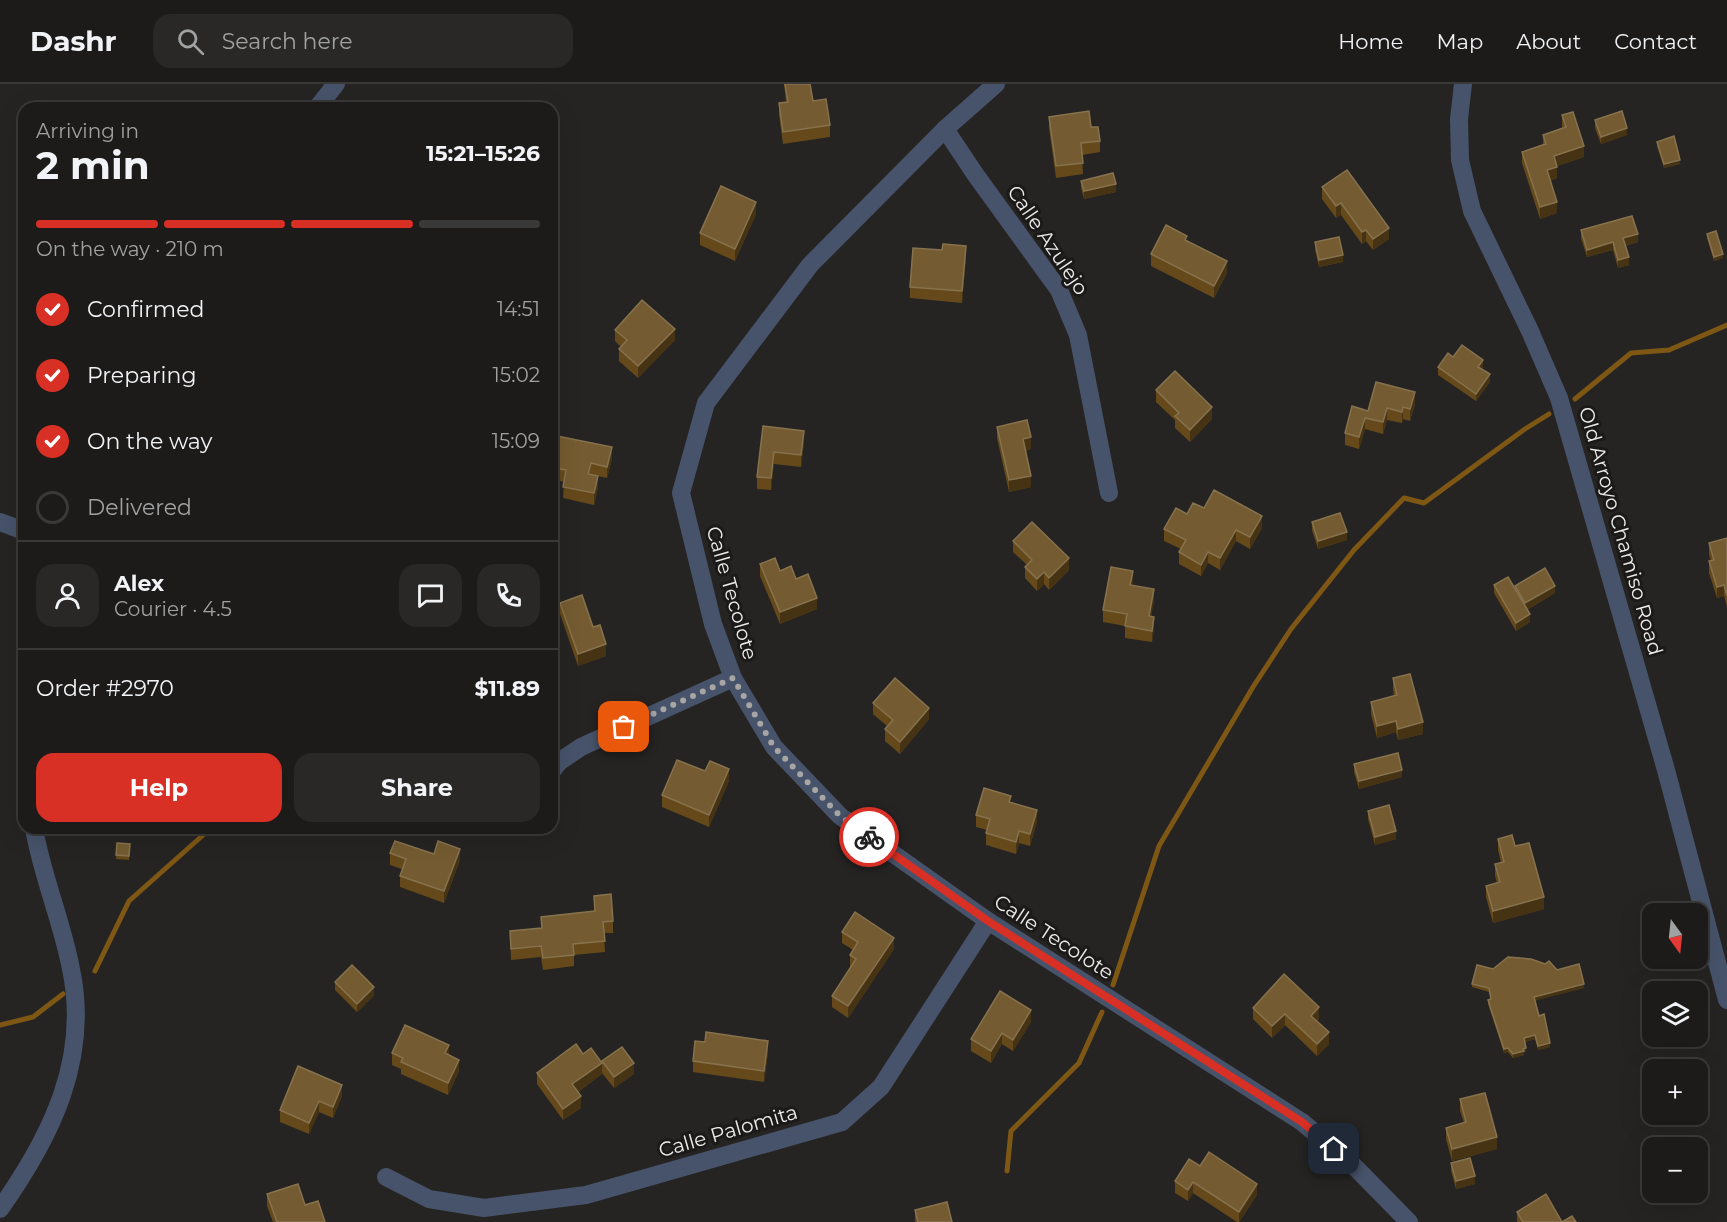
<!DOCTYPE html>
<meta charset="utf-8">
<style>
:root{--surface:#1c1b1a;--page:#292827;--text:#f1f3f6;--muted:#a0a1a2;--line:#3a3939;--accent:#d93025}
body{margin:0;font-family:Montserrat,sans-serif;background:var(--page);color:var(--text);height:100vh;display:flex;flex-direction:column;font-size:22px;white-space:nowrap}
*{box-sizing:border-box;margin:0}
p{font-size:20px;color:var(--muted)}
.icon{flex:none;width:33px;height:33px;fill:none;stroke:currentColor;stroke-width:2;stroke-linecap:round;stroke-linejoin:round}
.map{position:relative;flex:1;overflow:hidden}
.details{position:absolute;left:18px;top:18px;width:540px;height:732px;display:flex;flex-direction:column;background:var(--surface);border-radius:18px;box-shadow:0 6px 24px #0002,0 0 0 2px var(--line)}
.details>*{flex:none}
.needle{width:39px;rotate:165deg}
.buttons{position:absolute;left:1642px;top:819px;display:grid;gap:12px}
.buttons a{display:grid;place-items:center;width:66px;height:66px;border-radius:12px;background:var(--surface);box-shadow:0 6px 24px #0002,0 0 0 2px var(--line);font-size:30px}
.pin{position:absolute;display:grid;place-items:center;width:51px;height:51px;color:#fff;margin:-26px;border-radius:12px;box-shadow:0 3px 9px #0006}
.courier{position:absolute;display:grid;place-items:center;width:60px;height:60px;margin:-30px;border:4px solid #d93025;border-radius:50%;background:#fff;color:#222;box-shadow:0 2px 8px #0007}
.summary em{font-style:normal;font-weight:700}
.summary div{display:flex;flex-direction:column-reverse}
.summary{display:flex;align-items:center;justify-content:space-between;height:102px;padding:0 18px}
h1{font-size:39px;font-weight:700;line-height:45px}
.bar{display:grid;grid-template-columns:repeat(4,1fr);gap:9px 6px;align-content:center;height:72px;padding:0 18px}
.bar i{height:8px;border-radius:4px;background:var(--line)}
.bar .selected{background:var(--accent)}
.bar p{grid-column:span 4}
.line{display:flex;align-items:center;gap:15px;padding:0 18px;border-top:2px solid var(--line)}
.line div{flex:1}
.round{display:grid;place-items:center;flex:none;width:63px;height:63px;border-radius:18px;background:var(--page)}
ol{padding:0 18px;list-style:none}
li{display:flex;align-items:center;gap:18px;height:66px}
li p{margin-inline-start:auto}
li .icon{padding:6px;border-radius:50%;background:var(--accent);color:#fff;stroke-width:4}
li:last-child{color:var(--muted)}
li i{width:33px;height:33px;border:3px solid var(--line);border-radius:50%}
.action{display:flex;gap:12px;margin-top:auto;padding:12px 18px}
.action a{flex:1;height:69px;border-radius:18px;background:var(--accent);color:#fff;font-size:24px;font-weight:700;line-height:69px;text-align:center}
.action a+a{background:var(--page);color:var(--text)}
header{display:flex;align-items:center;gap:36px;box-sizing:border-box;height:84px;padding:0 30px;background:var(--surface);border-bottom:2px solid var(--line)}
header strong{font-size:28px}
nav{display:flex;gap:33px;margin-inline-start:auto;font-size:21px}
.search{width:420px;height:54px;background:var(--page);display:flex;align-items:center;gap:15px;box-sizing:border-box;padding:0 21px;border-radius:18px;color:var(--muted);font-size:22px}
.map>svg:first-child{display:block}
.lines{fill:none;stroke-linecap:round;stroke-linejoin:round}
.stream{stroke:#7e5715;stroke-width:5}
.minor{stroke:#47536a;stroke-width:18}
.wall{fill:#65491b}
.shaded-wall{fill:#453314}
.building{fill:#745b31;stroke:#87724e;stroke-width:1.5}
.done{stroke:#a7a6a5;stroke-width:6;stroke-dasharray:0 10.8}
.route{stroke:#d93025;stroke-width:8}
.labels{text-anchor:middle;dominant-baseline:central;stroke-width:6;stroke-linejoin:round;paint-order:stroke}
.street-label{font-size:20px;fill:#edeceb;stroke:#1c1a19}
</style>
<header>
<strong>Dashr</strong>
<div class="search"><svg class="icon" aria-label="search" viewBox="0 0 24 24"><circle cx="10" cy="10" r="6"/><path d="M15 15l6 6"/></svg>Search here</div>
<nav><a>Home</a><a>Map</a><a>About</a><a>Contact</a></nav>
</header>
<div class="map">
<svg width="1727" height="1138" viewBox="0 0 1727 1138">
<rect width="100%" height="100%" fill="#252422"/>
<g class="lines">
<g class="stream">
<polyline points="1575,315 1631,269 1669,266 1727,241"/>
<polyline points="95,887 129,817 211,744"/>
<polyline points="1113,901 1159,762 1253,603 1291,545 1354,466 1404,414 1424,419 1525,345 1549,330"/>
<polyline points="0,941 33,933 63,910"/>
<polyline points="1007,1087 1011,1047 1079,979 1102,928"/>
</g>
<g class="minor">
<polyline points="996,0 945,45 810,181 706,319 681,409 713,540 733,594 774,663 840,732 988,837 1302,1038 1350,1078 1409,1138"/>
<polyline points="1463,0 1459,35 1460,76 1472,127 1530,247 1559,314 1666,686 1727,916"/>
<polyline points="317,24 336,0"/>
<polyline points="945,45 975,90 1059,206 1078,251 1109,409"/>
<polyline points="0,438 24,447"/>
<polyline points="552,687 559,678 581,663 733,594"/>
<polyline points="386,1093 429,1115 484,1124 586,1111 842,1038 881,1003 988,837"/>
<path d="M0,1125C51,1053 90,975 71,885C62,837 42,792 34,744"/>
</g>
</g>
<g class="wall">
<polygon points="784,0 810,0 813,17 830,41 830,53 783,60 779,31 779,19 786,18"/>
<polygon points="1562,31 1584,73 1557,82 1557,94 1550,97 1557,129 1540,135 1522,79 1522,68 1543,60 1543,51 1562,45"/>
<polygon points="1049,33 1091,43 1100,57 1100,68 1082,71 1083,90 1056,94 1049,44"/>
<polygon points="1595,36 1627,51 1601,60 1595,44"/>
<polygon points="1657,58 1680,80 1664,84 1657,62"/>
<polygon points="1081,97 1116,108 1084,115 1081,104"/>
<polygon points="1322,103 1389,155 1373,166 1366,157 1362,160 1341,131 1336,134 1322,115"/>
<polygon points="756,130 735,177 700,161 700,149"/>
<polygon points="1581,146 1638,158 1625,162 1629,181 1618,184 1613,166 1587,173 1581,154"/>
<polygon points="1707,150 1723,174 1714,177 1707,154"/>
<polygon points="1187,157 1227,189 1214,214 1151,182 1151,170"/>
<polygon points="1315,158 1343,178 1319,183 1315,166"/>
<polygon points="942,166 966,173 962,219 910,214 910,203"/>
<polygon points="615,246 675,256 638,294 619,277 619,265 621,263 615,257"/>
<polygon points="1453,273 1483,283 1482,285 1490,298 1476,317 1438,291 1438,283"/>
<polygon points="1156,306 1212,335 1190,358 1175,344 1175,336 1156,318"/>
<polygon points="1415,320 1410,337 1403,335 1402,339 1387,336 1383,350 1365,345 1359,365 1345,361 1345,349 1368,327"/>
<polygon points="763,342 804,358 801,383 774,380 771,406 757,405 757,393"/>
<polygon points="997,343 1031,365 1025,367 1031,403 1009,408 997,354"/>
<polygon points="612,375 607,394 598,392 598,403 594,421 563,414 564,398 552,395 552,377"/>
<polygon points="1204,424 1262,444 1250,465 1236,457 1220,486 1208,479 1201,492 1179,480 1179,468 1181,465 1164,457 1164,445 1187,430"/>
<polygon points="1312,438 1347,456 1318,465 1312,446"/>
<polygon points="1727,454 1727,523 1724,512 1717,514 1709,489 1709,477 1711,477 1709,471 1709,459"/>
<polygon points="1013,457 1069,486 1049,506 1044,500 1037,507 1025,494 1025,483 1027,481 1013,468"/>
<polygon points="760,480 780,487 796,495 817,525 780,540 760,492"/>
<polygon points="1133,498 1132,501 1154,516 1151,532 1154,545 1152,558 1125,554 1125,542 1103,538 1103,526"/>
<polygon points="1494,501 1515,505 1515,502 1555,509 1527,526 1530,538 1516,547 1494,509"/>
<polygon points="560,519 593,543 606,572 578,582 560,530"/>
<polygon points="1393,594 1423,650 1398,656 1396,648 1377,654 1371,630 1371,618 1394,612 1393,606"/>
<polygon points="873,619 929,635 900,670 885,657 885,645 887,642 873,630"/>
<polygon points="1354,680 1402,693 1359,705 1354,688"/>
<polygon points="705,687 729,697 709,743 662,723 662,711"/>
<polygon points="1011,718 1037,738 1030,762 1019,759 1016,770 986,761 986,749 987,746 976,743 976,731"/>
<polygon points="1368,727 1396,755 1375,761 1368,735"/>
<polygon points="107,744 143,744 142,752 107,749"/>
<polygon points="1498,755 1515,762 1544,825 1493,839 1486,813 1486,802 1497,799 1495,792 1495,780 1501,779 1498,766"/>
<polygon points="117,759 130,760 129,776 116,775"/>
<polygon points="390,769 434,770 460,776 444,819 400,803 400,792 402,785 390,781"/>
<polygon points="594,812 613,837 613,849 604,849 605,868 574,871 574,882 543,886 541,873 511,876 510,847 541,844 541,833 594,827"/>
<polygon points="842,848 894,865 848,934 832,923 832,912 851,884 850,883 850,871 853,866 842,859"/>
<polygon points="1493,885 1557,886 1584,904 1535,916 1539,932 1550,963 1538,966 1535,955 1525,958 1526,968 1524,968 1524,971 1513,974 1508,968 1504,969 1488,920 1488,916 1491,916 1489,908 1472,903 1472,900"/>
<polygon points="335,898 374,911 357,928 335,906"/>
<polygon points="1253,924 1319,935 1317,937 1329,960 1317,972 1285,941 1272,954 1253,935"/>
<polygon points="1031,938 1013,967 1002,960 991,979 971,967 971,955"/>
<polygon points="768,968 764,998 693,988 693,977"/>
<polygon points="392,969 449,971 459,987 448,1011 401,990 401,985 392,981"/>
<polygon points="583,970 602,990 578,1008 581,1024 563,1036 537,1000 537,989"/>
<polygon points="602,977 634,990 614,1004 602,989"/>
<polygon points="298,982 342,1012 333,1034 319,1028 309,1050 280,1038 280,1026"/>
<polygon points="1460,1015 1497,1065 1452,1077 1446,1055 1446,1044 1464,1039 1460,1027"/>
<polygon points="1451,1079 1475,1100 1456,1105 1451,1087"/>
<polygon points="1200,1082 1257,1111 1239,1138 1237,1138 1193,1109 1188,1117 1175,1109 1175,1097"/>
<polygon points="267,1110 305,1121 325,1138 273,1138 267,1122"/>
<polygon points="915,1126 952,1138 915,1138"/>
<polygon points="1517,1128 1562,1138 1576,1138 1517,1138"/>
</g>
<g class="shaded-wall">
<polygon points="1627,44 1627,51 1601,60 1601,53"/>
<polygon points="1584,62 1584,73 1554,83 1554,72"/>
<polygon points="1680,76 1680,80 1664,84 1664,80"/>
<polygon points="1557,83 1557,94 1547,98 1547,86"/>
<polygon points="1116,100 1116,108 1084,115 1084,107"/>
<polygon points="756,118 756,130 735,177 735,165"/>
<polygon points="1557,118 1557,129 1540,135 1540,123"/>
<polygon points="1341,119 1341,131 1336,134 1336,122"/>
<polygon points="1389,144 1389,155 1373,166 1373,155"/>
<polygon points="1366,146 1366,157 1362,160 1362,148"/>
<polygon points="1638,150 1638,158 1623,162 1623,154"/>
<polygon points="1613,158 1613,166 1587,173 1587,166"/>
<polygon points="966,162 966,173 962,219 962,207"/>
<polygon points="1723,170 1723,174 1714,177 1714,173"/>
<polygon points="1343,171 1343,178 1319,183 1319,176"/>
<polygon points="1629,173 1629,181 1618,184 1618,176"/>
<polygon points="1227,177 1227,189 1214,214 1214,202"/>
<polygon points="675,245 675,256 638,294 638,282"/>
<polygon points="1483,276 1483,283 1478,290 1478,283"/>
<polygon points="1490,290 1490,298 1476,317 1476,310"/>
<polygon points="1415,308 1415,320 1410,337 1410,325"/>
<polygon points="1212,323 1212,335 1190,358 1190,346"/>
<polygon points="1403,323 1403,335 1402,339 1402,328"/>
<polygon points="1387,324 1387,336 1383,350 1383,338"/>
<polygon points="1365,334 1365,345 1359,365 1359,353"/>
<polygon points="804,347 804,358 801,383 801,371"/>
<polygon points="1031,353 1031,365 1023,367 1023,355"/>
<polygon points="612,363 612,375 607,394 607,383"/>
<polygon points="774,368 774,380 771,406 771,394"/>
<polygon points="598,392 598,403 594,421 594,409"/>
<polygon points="1031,392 1031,403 1009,408 1009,396"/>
<polygon points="1262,432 1262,444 1250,465 1250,453"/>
<polygon points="1236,446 1236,457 1220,486 1220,474"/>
<polygon points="1347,448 1347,456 1318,465 1318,457"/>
<polygon points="1208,468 1208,479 1201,492 1201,481"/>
<polygon points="1069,474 1069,486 1049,506 1049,494"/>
<polygon points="1133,487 1133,498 1130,512 1130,501"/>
<polygon points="1044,488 1044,500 1037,507 1037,495"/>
<polygon points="1724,501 1724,512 1717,514 1717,503"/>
<polygon points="1555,502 1555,509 1525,527 1525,519"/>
<polygon points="1154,505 1154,516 1149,544 1149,532"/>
<polygon points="817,514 817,525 780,540 780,528"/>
<polygon points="1530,530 1530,538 1516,547 1516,539"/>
<polygon points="1154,533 1154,545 1152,558 1152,547"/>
<polygon points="606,560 606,572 578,582 578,570"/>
<polygon points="929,624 929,635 900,670 900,658"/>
<polygon points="1396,637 1396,648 1377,654 1377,642"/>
<polygon points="1423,638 1423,650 1398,656 1398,645"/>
<polygon points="729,685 729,697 709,743 709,731"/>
<polygon points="1402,686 1402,693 1359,705 1359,697"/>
<polygon points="1037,726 1037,738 1030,762 1030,750"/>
<polygon points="1019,747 1019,759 1016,770 1016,758"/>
<polygon points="1396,747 1396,755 1375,761 1375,753"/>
<polygon points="460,765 460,776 444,819 444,807"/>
<polygon points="1544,813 1544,825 1493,839 1493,827"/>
<polygon points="894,854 894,865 848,934 848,922"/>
<polygon points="1584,900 1584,904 1534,917 1534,913"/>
<polygon points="374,903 374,911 357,928 357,920"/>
<polygon points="1319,923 1319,935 1311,943 1311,932"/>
<polygon points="1031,926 1031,938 1013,967 1013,956"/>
<polygon points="1285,930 1285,941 1272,954 1272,942"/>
<polygon points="1329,948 1329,960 1317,972 1317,960"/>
<polygon points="1002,949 1002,960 991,979 991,967"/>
<polygon points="1535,951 1535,955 1524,958 1524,954"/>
<polygon points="768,957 768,968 764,998 764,987"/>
<polygon points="1550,959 1550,963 1538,966 1538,962"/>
<polygon points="449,961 449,973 445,969"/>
<polygon points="1508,964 1508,968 1504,969 1504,965"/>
<polygon points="1526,964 1526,968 1524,968 1524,971 1513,974 1513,970"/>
<polygon points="459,976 459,987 448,1011 448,999"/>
<polygon points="602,979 602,990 572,1012 572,1000"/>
<polygon points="634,979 634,990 614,1004 614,993"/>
<polygon points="342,1001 342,1012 333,1034 333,1023"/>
<polygon points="581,1012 581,1024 563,1036 563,1025"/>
<polygon points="319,1017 319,1028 309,1050 309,1039"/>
<polygon points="1497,1053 1497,1065 1452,1077 1452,1065"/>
<polygon points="1475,1092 1475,1100 1456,1105 1456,1097"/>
<polygon points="1193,1098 1193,1109 1188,1117 1188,1106"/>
<polygon points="1257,1100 1257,1111 1239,1138 1239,1128"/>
</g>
<g class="building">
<polygon points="785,0 810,0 813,17 826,15 830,41 783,48 779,19 788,18"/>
<polygon points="1089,27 1091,43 1098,43 1100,57 1081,59 1083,79 1056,82 1049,33"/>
<polygon points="1622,27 1627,44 1601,53 1595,36"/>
<polygon points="1573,28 1584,62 1554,72 1557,83 1547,86 1557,118 1540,123 1522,68 1546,60 1543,51 1566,43 1562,31"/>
<polygon points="1674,52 1680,76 1664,80 1657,58"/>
<polygon points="1347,86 1389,144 1373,155 1366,146 1362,148 1341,119 1336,122 1322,103"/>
<polygon points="1113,89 1116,100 1084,107 1081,97"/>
<polygon points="721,102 756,118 735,165 700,149"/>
<polygon points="1632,132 1638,150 1623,154 1629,173 1618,176 1613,158 1587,166 1581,146"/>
<polygon points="1166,141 1187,152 1185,156 1227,177 1214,202 1151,170"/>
<polygon points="1716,147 1723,170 1714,173 1707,150"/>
<polygon points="1339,153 1343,171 1319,176 1315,158"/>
<polygon points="943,160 966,162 962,207 910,203 913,164 942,166"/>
<polygon points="642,216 675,245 638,282 619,265 627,256 615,246"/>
<polygon points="1462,261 1483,276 1478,283 1490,290 1476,310 1438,283 1448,269 1453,273"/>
<polygon points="1175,287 1212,323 1190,346 1175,332 1179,329 1156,306"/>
<polygon points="1376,298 1415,308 1410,325 1403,323 1402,328 1387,324 1383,338 1365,334 1359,353 1345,349 1352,322 1368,327"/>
<polygon points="1027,336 1031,353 1023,355 1031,392 1009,396 997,343"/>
<polygon points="763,342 804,347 801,371 774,368 771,394 757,393"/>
<polygon points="557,352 612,363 607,383 591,379 588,390 598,392 594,409 563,403 566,386 552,384 552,377"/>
<polygon points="1214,406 1262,432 1250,453 1236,446 1220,474 1208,468 1201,481 1179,468 1186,456 1164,445 1176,424 1187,430 1193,419 1204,424"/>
<polygon points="1340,429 1347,448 1318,457 1312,438"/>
<polygon points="1032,438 1069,474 1049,494 1044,488 1037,495 1025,483 1032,476 1013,457"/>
<polygon points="1727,454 1727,512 1724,501 1717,503 1709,477 1714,476 1709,459"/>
<polygon points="775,474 780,487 791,482 796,495 808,490 817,514 780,528 760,480"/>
<polygon points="1111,483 1133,487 1130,501 1154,505 1149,532 1154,533 1152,547 1125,542 1127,530 1103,526"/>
<polygon points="1545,484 1555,502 1525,519 1515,502"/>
<polygon points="1508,493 1530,530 1516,539 1494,501"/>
<polygon points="582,511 593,543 600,541 606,560 578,570 560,519"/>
<polygon points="1410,590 1423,638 1398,645 1396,637 1377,642 1371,618 1397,611 1393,594"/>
<polygon points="895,594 929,624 900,658 885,645 893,636 873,619"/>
<polygon points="1398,669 1402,686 1359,697 1354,680"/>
<polygon points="677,676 705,687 710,677 729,685 709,731 662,711"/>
<polygon points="984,704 1011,712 1009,718 1037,726 1030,750 1019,747 1016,758 986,749 990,735 976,731"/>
<polygon points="1389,721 1396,747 1375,753 1368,727"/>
<polygon points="1512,751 1515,762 1529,759 1544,813 1493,827 1486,802 1500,798 1495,780 1504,778 1498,755"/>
<polygon points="395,757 434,770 438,757 460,765 444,807 400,792 406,775 390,769"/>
<polygon points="117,759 130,760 129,772 116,771"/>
<polygon points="611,810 613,837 603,838 605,857 573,860 574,871 543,874 541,862 511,865 510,847 542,844 541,833 595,827 594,812"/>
<polygon points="855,828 894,854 848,922 832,912 856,875 850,871 858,858 842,848"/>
<polygon points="1508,873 1531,875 1545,880 1549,877 1557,886 1579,880 1584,900 1534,913 1539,932 1544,930 1550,959 1538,962 1535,951 1524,954 1526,964 1523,965 1524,967 1513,970 1508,964 1504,965 1488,916 1491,915 1489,904 1472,900 1477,881 1493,885"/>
<polygon points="352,881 374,903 357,920 335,898"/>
<polygon points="1284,890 1319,923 1311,932 1329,948 1317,960 1285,930 1272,942 1253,924"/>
<polygon points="1000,907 1031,926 1013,956 1002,949 991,967 971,955"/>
<polygon points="405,941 449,961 445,969 459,976 448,999 401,978 403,974 392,969"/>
<polygon points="706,948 768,957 764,987 693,977 695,957 705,958"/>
<polygon points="576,960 583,970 591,964 602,979 572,1000 581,1012 563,1025 537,989"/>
<polygon points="622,963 634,979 614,993 602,977"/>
<polygon points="298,982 342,1001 333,1023 319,1017 309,1039 280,1026"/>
<polygon points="1485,1009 1497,1053 1452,1065 1446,1044 1466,1038 1460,1015"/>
<polygon points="1209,1068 1257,1100 1239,1128 1193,1098 1188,1106 1175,1097 1189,1075 1200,1082"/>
<polygon points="1470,1074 1475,1092 1456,1097 1451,1079"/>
<polygon points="298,1100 305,1121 318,1117 325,1138 277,1138 267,1110"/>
<polygon points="1546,1110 1562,1138 1572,1132 1576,1138 1523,1138 1517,1128"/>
<polygon points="947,1118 952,1138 918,1138 915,1126"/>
</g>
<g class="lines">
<polyline class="done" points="624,643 733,594 774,663 840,732 869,753"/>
<polyline class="route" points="869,753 988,837 1302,1038 1334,1065"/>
</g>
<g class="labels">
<g class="street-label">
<text transform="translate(1048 156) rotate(56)">Calle Azulejo</text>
<text transform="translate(1621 447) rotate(74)">Old Arroyo Chamiso Road</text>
<text transform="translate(732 509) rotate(74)">Calle Tecolote</text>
<text transform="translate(1054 853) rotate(33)">Calle Tecolote</text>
<text transform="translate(728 1047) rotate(-16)">Calle Palomita</text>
</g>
</g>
</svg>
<div class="buttons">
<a><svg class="needle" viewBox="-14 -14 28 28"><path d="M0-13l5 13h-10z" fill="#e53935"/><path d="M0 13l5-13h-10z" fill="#a0a1a2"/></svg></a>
<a><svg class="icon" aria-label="layers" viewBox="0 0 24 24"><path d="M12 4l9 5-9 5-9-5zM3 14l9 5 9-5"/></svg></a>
<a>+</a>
<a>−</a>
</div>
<div class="pin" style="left:624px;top:643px;background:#ea580c"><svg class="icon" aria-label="bag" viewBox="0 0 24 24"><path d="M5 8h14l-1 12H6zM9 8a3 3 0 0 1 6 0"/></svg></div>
<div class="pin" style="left:1334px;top:1065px;background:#1f2937"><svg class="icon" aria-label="home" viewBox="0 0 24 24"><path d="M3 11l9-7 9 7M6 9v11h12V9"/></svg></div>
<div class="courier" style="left:869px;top:753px"><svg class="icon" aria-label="bike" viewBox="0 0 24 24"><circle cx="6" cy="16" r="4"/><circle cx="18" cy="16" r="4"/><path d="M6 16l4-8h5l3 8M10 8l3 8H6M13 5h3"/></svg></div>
<section class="details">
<div class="summary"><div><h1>2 min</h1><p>Arriving in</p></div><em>15:21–15:26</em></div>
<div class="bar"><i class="selected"></i><i class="selected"></i><i class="selected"></i><i></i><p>On the way · 210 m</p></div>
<ol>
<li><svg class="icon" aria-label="check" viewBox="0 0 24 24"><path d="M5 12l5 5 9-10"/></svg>Confirmed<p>14:51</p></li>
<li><svg class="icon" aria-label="check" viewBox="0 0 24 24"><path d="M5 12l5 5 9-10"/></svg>Preparing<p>15:02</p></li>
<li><svg class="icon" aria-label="check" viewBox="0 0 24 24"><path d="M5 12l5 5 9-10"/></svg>On the way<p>15:09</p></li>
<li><i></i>Delivered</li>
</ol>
<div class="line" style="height:108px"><a class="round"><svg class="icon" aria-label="person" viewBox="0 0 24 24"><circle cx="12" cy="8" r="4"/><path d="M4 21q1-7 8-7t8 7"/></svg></a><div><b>Alex</b><p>Courier · 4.5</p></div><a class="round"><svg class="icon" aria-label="chat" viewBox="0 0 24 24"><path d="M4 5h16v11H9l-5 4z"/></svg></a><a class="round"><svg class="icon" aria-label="phone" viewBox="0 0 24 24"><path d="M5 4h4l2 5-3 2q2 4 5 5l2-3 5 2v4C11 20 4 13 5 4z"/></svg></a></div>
<div class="line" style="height:78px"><div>Order #2970</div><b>$11.89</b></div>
<div class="action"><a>Help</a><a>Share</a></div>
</section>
</div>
